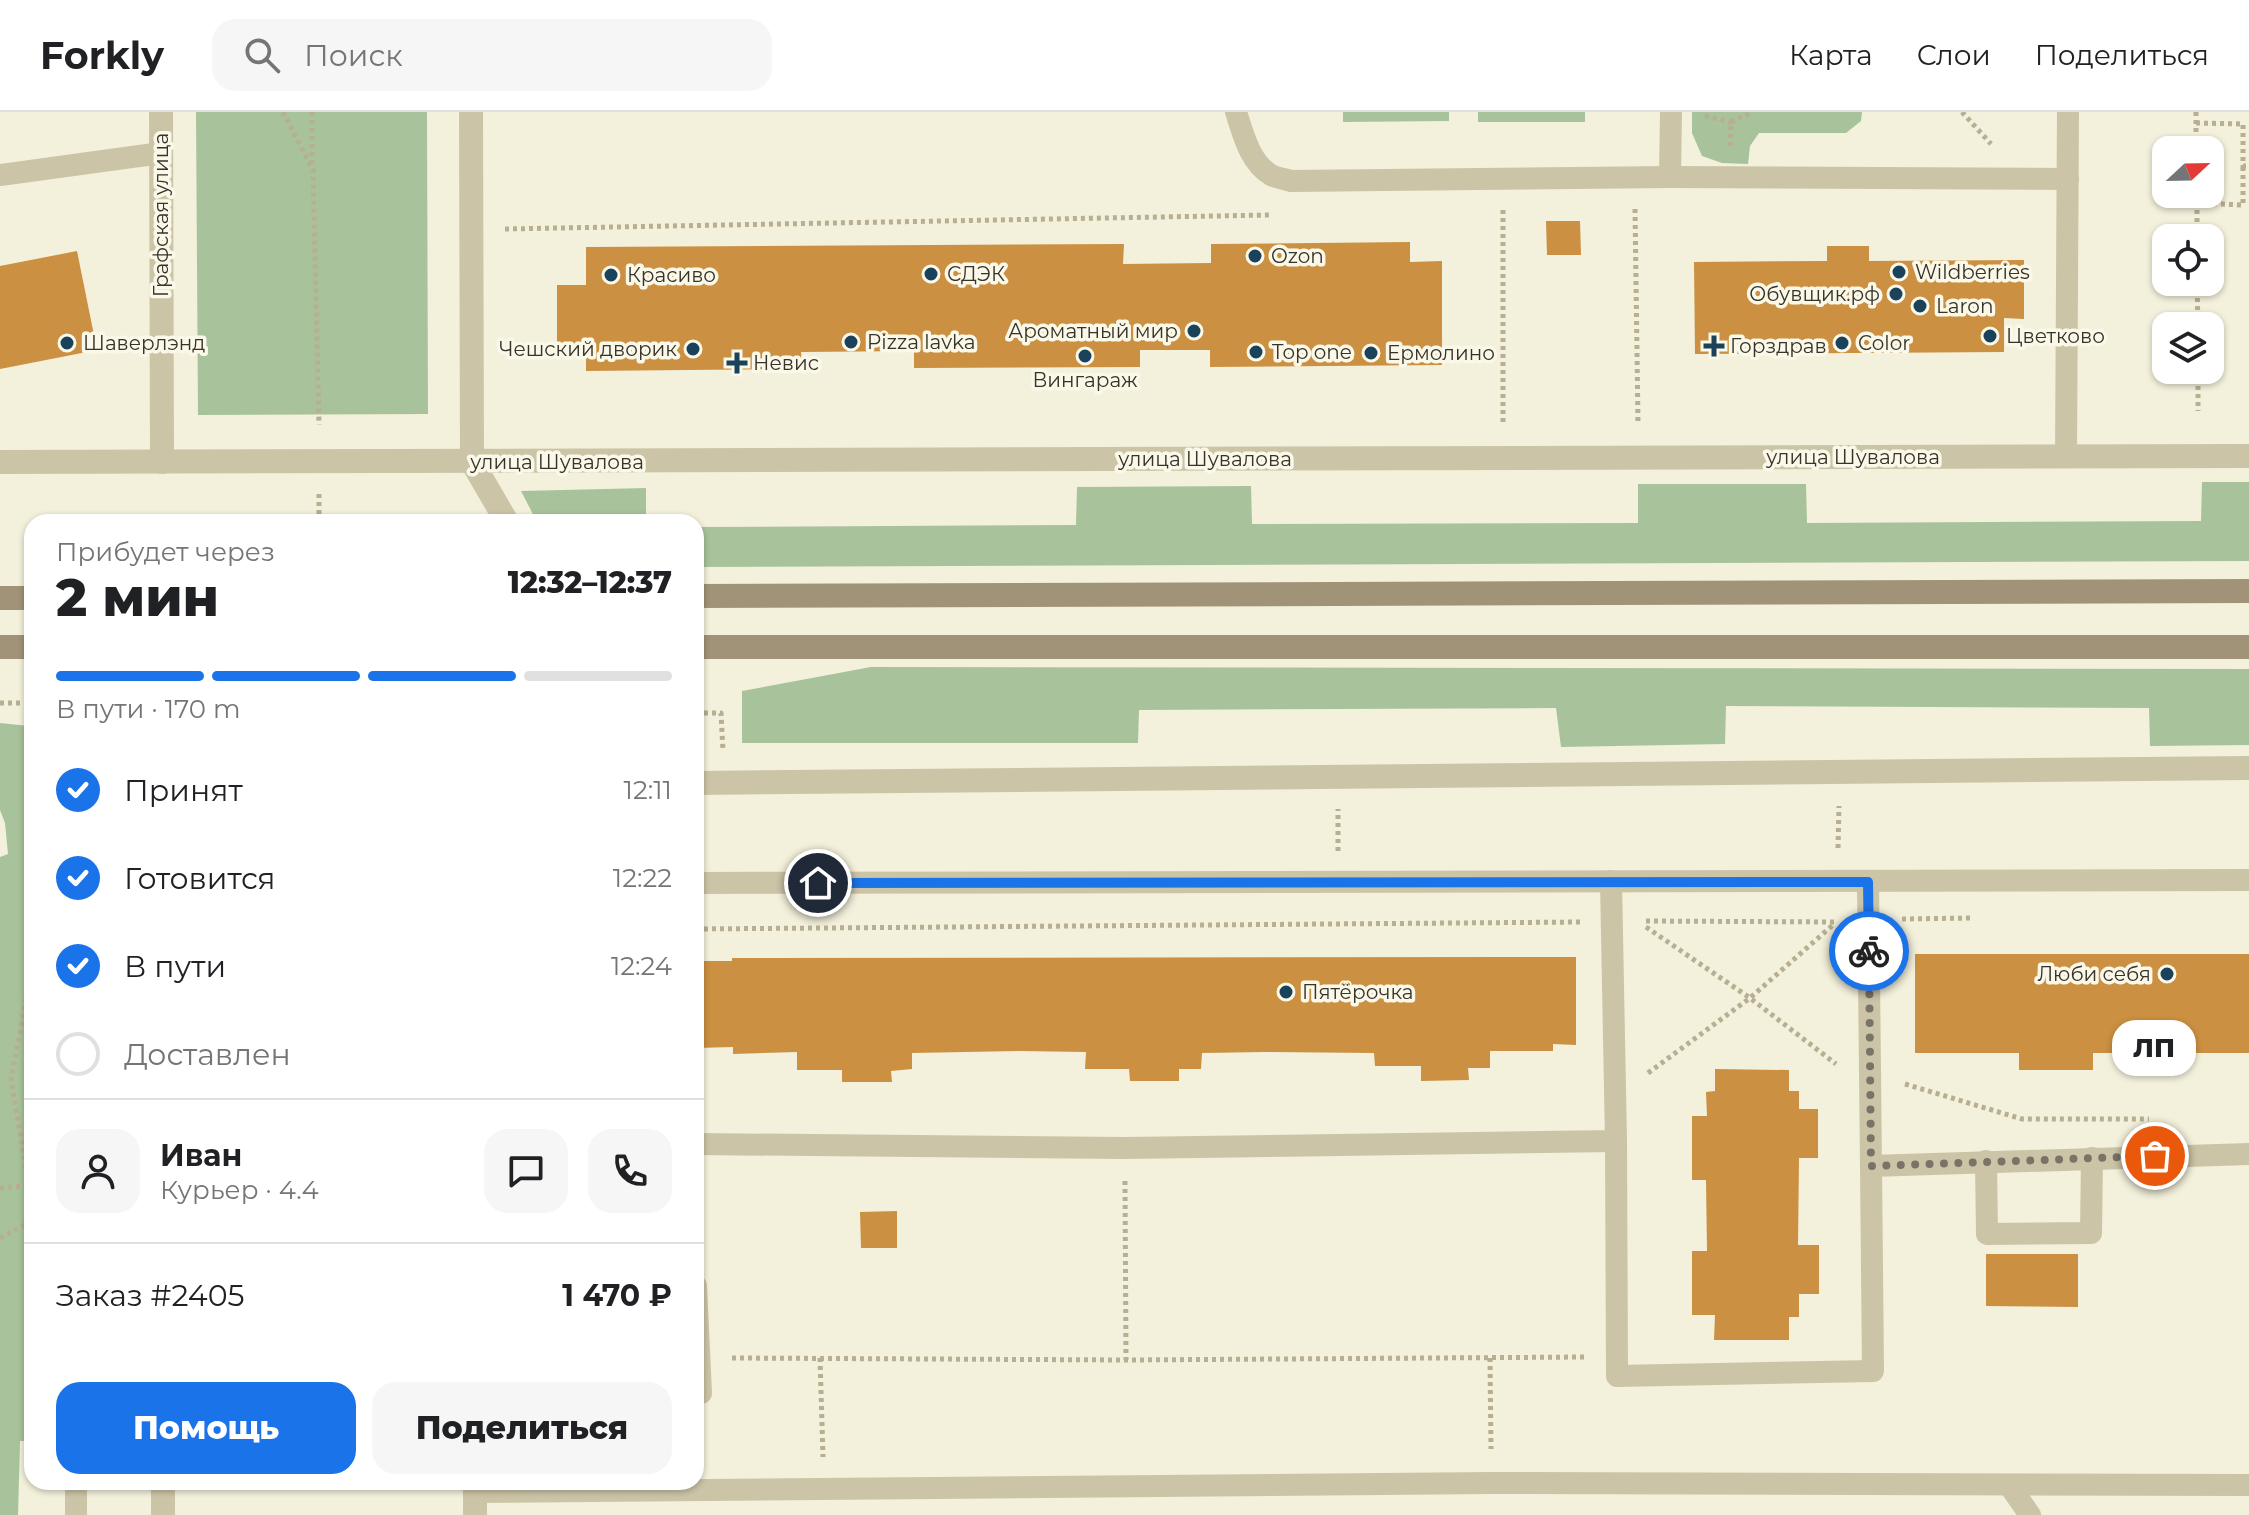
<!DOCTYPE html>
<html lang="ru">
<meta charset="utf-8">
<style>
:root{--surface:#fff;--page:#f6f6f6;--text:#202124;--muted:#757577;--line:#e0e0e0;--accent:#1a73e8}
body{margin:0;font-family:Montserrat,sans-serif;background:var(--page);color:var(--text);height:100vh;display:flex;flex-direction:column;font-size:30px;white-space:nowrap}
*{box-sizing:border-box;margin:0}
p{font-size:26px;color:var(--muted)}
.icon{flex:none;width:44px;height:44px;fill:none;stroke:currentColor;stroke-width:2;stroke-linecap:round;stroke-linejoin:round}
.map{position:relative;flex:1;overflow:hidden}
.drawer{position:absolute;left:24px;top:402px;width:680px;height:976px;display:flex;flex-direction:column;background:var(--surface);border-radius:24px;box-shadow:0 2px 6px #0004}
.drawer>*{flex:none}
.needle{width:52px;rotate:68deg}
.buttons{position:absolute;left:2152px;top:24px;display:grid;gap:16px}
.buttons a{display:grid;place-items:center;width:72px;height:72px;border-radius:16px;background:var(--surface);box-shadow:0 2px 6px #0004;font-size:40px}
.pin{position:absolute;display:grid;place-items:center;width:68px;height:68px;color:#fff;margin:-34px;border:4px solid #fff;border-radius:50%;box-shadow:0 2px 8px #0007}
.courier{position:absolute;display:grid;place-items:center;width:80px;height:80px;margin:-40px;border:6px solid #1a73e8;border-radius:50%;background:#fff;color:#222;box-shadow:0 2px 10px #0007}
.bubble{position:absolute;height:56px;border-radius:24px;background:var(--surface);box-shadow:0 2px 6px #0004;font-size:26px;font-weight:800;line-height:56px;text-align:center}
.summary em{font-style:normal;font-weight:800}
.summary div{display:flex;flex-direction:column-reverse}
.summary{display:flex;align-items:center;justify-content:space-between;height:136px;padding:0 32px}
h1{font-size:52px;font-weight:800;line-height:60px}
.bar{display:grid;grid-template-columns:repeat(4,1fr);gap:12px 8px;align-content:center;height:96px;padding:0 32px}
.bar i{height:10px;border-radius:6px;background:var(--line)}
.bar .active{background:var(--accent)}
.bar p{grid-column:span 4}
.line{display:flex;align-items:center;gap:20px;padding:0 32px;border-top:2px solid var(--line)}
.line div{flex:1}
.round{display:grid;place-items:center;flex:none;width:84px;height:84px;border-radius:24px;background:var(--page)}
ol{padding:0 32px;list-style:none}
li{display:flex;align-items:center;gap:24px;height:88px}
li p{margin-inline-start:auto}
li .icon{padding:8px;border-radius:50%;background:var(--accent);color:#fff;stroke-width:4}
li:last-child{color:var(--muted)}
li i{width:44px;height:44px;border:4px solid var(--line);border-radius:50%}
.cta{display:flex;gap:16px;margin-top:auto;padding:16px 32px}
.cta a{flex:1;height:92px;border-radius:24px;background:var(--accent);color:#fff;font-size:32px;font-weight:800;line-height:92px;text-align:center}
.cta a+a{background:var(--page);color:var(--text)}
header{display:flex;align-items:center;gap:48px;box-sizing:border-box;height:112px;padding:0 40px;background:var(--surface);border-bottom:2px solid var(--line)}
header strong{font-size:38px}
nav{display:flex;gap:44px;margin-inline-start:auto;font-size:28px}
.search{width:560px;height:72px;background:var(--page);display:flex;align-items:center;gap:20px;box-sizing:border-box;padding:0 28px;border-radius:24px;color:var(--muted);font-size:30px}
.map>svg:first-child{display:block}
.green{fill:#a8c39b}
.building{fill:#cb9041}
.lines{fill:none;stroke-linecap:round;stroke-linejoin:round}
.path{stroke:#b8ae91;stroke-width:5;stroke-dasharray:4 4;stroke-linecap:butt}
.lane{stroke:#ccc4a7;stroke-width:22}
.street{stroke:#ccc4a7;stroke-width:24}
.secondary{stroke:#a09378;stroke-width:24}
.done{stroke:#797467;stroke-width:8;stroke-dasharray:0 14.4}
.route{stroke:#1a73e8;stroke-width:10}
.poi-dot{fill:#1b425b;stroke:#faf8e8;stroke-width:3}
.labels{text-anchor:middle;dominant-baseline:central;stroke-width:7;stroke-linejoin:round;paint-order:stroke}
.street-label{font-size:20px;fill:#383228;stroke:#faf8e8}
.poi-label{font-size:20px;fill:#383228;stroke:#faf8e8;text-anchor:start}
</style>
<header>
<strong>Forkly</strong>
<div class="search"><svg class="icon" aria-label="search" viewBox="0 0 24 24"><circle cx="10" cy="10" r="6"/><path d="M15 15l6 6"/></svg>Поиск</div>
<nav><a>Карта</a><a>Слои</a><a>Поделиться</a></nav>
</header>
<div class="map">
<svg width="2249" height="1403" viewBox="0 0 2249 1403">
<rect width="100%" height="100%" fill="#f3f0db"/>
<g class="green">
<polygon points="196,0 427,0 428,302 198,303"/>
<polygon points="1343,0 1449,0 1449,9 1343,10"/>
<rect x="1478" y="0" width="107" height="10"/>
<polygon points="1692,0 1862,0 1861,9 1846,21 1759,21 1750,34 1748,52 1722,51 1702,44 1692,21"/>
<polygon points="2202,370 2249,370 2249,449 696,455 696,415 1076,413 1077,375 1251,374 1252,412 1638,411 1638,372 1806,372 1807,411 2201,409"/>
<polygon points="646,376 646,410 537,410 521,379"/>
<polygon points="871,555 2249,557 2249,633 2150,634 2149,596 1726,594 1725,632 1561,635 1556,596 1139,598 1138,631 742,631 742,579"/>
<polygon points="0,611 29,614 32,642 32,1329 20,1329 18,1403 0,1403 0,745 8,742 5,711 0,698"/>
</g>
<g class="building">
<polygon points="1546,109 1580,109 1581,143 1547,143"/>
<polygon points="1410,130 1410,150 1442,149 1442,253 1210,255 1210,238 1140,238 1140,255 914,256 914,239 801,240 802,257 586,259 586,232 557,232 557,173 586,173 586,135 1124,132 1123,152 1211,151 1211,132"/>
<polygon points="1827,134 1869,134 1869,149 2024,148 2024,207 2004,206 2004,240 1695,242 1694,150 1827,149"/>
<polygon points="77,139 97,238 0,257 0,154"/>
<polygon points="1915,842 2249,842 2249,941 2093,941 2093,958 2019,958 2019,941 1915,941"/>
<polygon points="1576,845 1576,933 1553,932 1553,939 1490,939 1490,956 1468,956 1469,968 1421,969 1421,954 1375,954 1374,941 1265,940 1202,941 1201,957 1179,957 1179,969 1130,969 1129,957 1085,957 1086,940 1020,939 912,941 912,957 891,959 892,970 842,970 842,958 797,958 797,940 733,942 733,935 696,936 696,849 732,849 732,846"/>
<polygon points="1715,957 1789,958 1789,979 1799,979 1799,997 1818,997 1818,1046 1799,1046 1798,1133 1819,1133 1819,1182 1799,1182 1799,1205 1789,1205 1789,1228 1714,1228 1715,1203 1692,1203 1692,1139 1707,1139 1706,1068 1692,1068 1692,1004 1707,1004 1706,980 1715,979"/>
<polygon points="897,1099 897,1136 861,1136 860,1100"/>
<polygon points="1986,1142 2078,1142 2078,1195 1986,1194"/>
</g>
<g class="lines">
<g class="path">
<polyline points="283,0 313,58 319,313"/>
<polyline points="312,0 312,55"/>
<polyline points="1962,0 1991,32"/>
<polyline points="2196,0 2196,38"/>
<polyline points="1705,4 1731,10"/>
<polyline points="2196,11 2243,12 2243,54 2249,54"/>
<polyline points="1730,34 1731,10 1752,0"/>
<polyline points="2197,82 2197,126"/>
<polyline points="2197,91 2243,93 2243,54"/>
<polyline points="1635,97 1638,311"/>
<polyline points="1503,98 1503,312"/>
<polyline points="505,117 1269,103"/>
<polyline points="2197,170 2198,214"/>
<polyline points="2198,258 2198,299"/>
<polyline points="319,382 319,410"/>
<polyline points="0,591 32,591"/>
<polyline points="696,601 721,601 723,639"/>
<polyline points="1838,736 1839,694"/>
<polyline points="1338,739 1338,697"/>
<polyline points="1902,807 1972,806"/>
<polyline points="1646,809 1836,810"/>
<polyline points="1646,815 1750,886 1836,952"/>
<polyline points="696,817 1580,810"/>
<polyline points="32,855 11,968 32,1094"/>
<polyline points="1648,961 1750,886 1834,812"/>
<polyline points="1905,972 2022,1007 2149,1007"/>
<polyline points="1125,1069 1126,1248"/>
<polyline points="0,1076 32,1073"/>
<polyline points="0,1126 32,1109"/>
<polyline points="732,1246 1126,1248 1586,1245"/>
<polyline points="820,1246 823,1345"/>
<polyline points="1490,1246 1491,1337"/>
</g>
<g class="lane">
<path d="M1236,0C1243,22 1250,51 1271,63C1276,66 1285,67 1291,69L1670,65L2068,67"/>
<polyline points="0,63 161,41"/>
<polyline points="1670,65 1671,0"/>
<polyline points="2066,344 2068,0"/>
<polyline points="1868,770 1871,1054 2249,1042"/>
<polyline points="696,771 2249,768"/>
<polyline points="1616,1029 1617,1264 1873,1259 1871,1054"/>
<polyline points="696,1032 1124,1036 1616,1029 1611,769"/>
<polyline points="1986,1049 1987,1122 2091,1121 2092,1046"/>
<polyline points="696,1174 701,1281 696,1281"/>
<polyline points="76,1370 76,1403"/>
<polyline points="2009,1373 2030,1403"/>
<polyline points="476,1380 1491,1371 2249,1373"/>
</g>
<g class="street">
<polyline points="161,0 162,350"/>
<polyline points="471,0 472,350"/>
<polyline points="0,350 2249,344"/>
<polyline points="472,350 507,410"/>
<polyline points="696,671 2249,656"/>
<polyline points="163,1370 163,1403"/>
<polyline points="475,1370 475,1403"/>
</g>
<g class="secondary">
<polyline points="696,484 2249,479"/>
<polyline points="0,486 32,486"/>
<polyline points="0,535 32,535"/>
<polyline points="696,535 2249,535"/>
</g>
</g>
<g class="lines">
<polyline class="done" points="1869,839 1871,1054 2155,1044"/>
<polyline class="route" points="818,771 1868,770 1869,839"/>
</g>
<g class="poi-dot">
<circle cx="1255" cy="144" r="8"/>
<circle cx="1899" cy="160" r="8"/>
<circle cx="931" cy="162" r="8"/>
<circle cx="611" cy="163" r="8"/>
<circle cx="1896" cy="182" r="8"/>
<circle cx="1920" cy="194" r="8"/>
<circle cx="1194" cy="219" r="8"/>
<circle cx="1990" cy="224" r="8"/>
<circle cx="851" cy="230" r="8"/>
<circle cx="67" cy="231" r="8"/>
<circle cx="1842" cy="231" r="8"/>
<path d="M1710 222h8v8h8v8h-8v8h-8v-8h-8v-8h8z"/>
<circle cx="693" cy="237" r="8"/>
<circle cx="1256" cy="240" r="8"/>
<circle cx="1371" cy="241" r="8"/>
<circle cx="1085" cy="244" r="8"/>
<path d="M733 239h8v8h8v8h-8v8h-8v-8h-8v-8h8z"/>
<circle cx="2167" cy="862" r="8"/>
<circle cx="1286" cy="880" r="8"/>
</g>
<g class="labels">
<g class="street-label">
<text transform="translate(161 103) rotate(-90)">Графская улица</text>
<text x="1853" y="345">улица Шувалова</text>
<text x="1205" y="347">улица Шувалова</text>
<text x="557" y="350">улица Шувалова</text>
</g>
<g class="poi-label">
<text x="1271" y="144">Ozon</text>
<text x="1915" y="160">Wildberries</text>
<text x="947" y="162">СДЭК</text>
<text x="627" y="163">Красиво</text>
<text x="1880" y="182" text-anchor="end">Обувщик.рф</text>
<text x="1936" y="194">Laron</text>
<text x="1178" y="219" text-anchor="end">Ароматный мир</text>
<text x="2006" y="224">Цветково</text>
<text x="867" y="230">Pizza lavka</text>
<text x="83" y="231">Шаверлэнд</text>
<text x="1858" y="231">Color</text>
<text x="1730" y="234">Горздрав</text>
<text x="677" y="237" text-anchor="end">Чешский дворик</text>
<text x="1272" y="240">Top one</text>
<text x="1387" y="241">Ермолино</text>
<text x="753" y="251">Невис</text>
<text x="1085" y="268" text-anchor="middle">Вингараж</text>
<text x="2151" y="862" text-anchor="end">Люби себя</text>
<text x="1302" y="880">Пятёрочка</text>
</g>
</g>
</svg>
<div class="buttons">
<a><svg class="needle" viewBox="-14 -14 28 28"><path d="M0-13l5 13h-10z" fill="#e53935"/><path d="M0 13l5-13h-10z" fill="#757577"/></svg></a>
<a><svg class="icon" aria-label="locate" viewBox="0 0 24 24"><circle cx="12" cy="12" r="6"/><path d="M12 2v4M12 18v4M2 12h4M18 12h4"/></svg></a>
<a><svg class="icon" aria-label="layers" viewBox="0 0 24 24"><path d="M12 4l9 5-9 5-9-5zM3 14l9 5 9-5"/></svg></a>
</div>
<div class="pin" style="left:2155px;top:1044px;background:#ea580c"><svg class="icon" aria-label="bag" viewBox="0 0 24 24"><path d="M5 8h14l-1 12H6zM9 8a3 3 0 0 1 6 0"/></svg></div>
<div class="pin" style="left:818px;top:771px;background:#1f2937"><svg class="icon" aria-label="home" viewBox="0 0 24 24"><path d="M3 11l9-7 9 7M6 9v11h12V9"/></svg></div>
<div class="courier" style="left:1869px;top:839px"><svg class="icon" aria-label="bike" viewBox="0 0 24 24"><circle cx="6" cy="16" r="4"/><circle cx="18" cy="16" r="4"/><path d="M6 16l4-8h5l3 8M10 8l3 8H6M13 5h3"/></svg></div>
<div class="bubble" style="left:2112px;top:908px;width:84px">ЛП</div>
<section class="drawer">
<div class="summary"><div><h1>2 мин</h1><p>Прибудет через</p></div><em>12:32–12:37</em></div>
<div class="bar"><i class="active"></i><i class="active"></i><i class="active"></i><i></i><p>В пути · 170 m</p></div>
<ol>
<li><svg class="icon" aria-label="check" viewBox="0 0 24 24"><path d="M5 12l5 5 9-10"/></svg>Принят<p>12:11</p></li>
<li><svg class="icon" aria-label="check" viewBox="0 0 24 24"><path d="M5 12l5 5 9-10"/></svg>Готовится<p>12:22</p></li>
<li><svg class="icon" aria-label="check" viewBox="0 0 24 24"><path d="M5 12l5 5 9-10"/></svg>В пути<p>12:24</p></li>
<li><i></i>Доставлен</li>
</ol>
<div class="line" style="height:144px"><a class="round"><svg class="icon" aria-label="person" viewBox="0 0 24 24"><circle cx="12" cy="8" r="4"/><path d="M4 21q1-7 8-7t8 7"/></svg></a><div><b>Иван</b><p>Курьер · 4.4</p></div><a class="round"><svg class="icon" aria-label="chat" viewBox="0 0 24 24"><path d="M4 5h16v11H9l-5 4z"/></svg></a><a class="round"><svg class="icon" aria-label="phone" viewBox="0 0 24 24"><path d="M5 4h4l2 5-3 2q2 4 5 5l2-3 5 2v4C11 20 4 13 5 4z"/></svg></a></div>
<div class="line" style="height:104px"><div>Заказ #2405</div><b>1 470 ₽</b></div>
<div class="cta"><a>Помощь</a><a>Поделиться</a></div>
</section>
</div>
